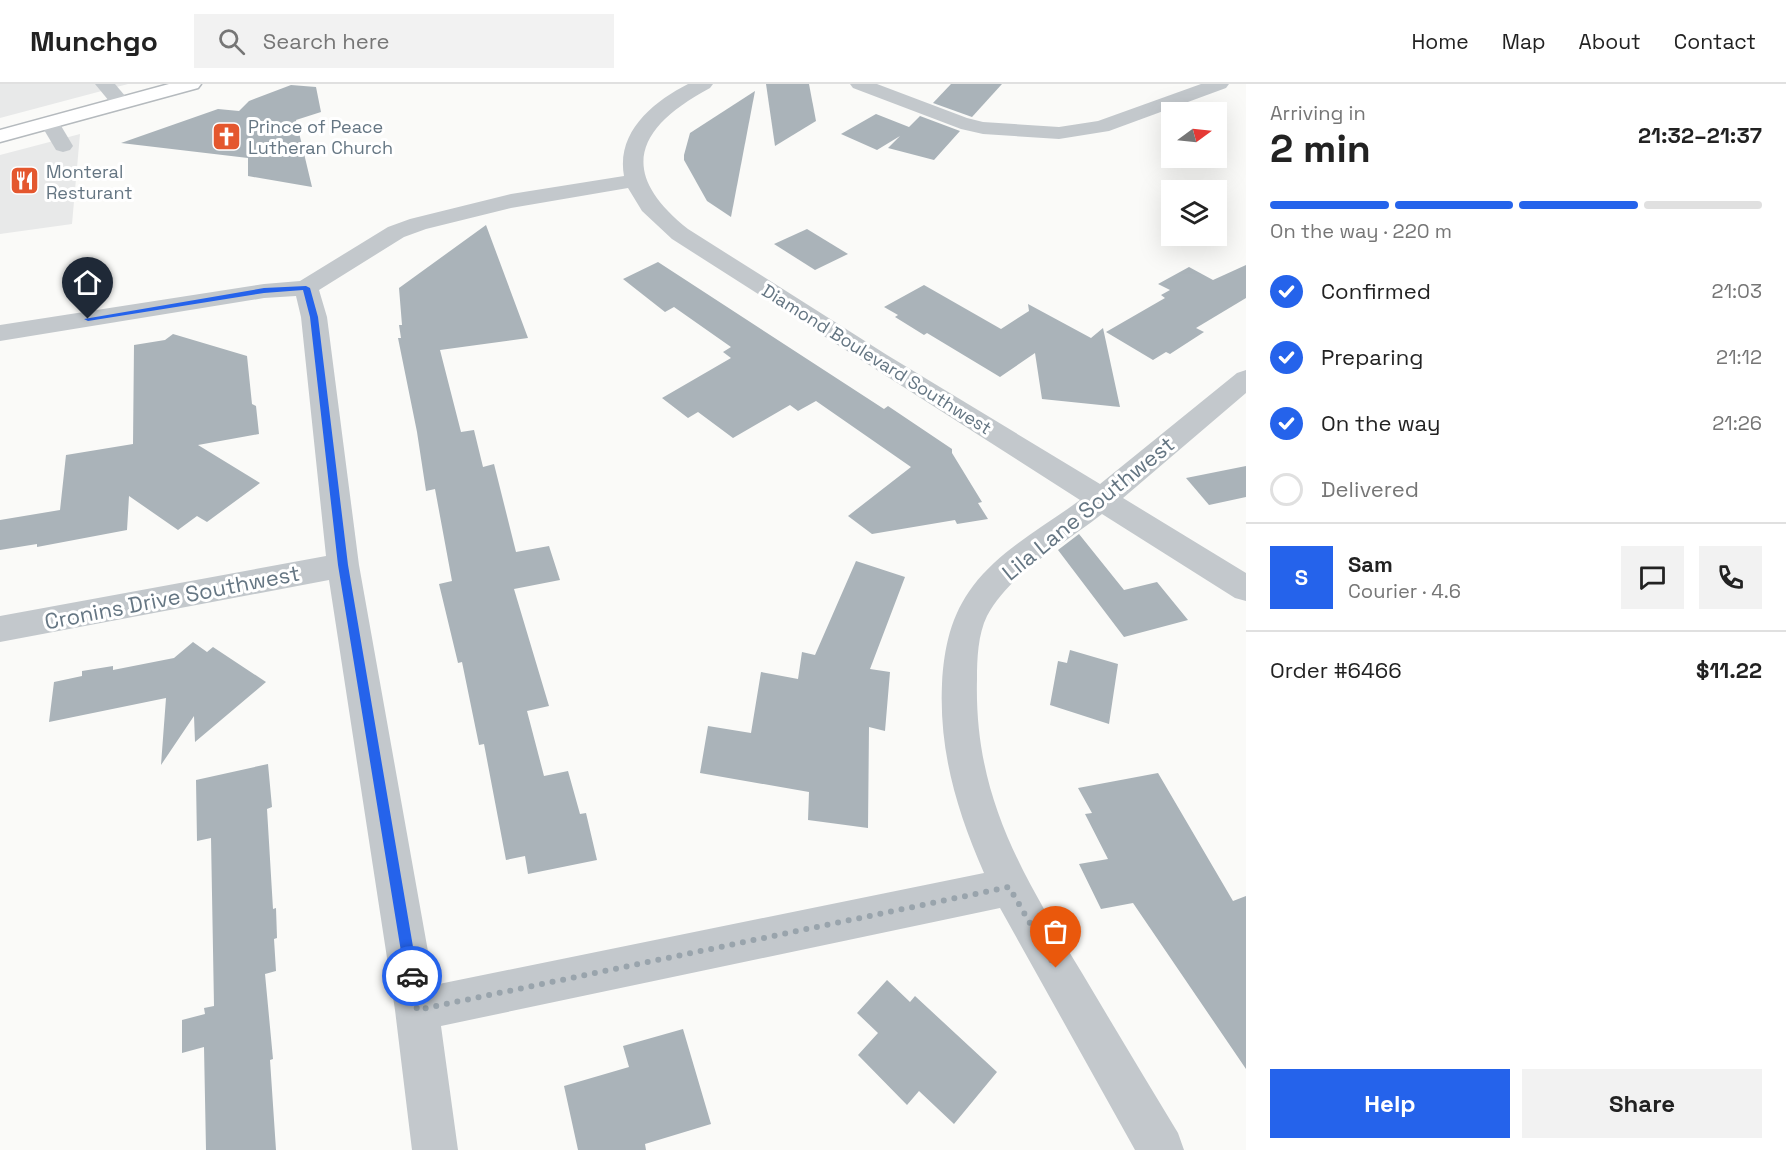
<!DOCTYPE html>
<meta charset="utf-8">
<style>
:root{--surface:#fff;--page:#f2f2f2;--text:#222;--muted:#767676;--line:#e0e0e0;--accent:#2563eb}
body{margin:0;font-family:"Space Grotesk",sans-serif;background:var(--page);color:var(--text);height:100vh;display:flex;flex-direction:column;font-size:22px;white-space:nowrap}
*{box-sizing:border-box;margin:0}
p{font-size:20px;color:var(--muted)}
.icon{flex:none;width:33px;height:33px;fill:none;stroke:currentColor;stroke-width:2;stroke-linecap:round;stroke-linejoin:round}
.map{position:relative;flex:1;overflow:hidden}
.sheet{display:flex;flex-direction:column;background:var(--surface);width:540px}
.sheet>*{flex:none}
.needle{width:39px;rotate:75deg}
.fabs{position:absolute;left:1161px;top:18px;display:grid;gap:12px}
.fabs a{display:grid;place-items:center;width:66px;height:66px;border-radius:0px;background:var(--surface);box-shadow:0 6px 24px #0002;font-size:30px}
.pin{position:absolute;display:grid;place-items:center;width:51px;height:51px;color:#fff;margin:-62px -26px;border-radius:50% 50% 50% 0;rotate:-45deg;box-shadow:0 0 6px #0007}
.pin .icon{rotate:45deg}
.courier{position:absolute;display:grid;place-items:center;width:60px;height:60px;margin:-30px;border:4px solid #2563eb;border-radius:50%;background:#fff;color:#222;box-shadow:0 2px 8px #0007}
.summary em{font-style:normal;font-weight:600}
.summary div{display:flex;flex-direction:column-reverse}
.summary{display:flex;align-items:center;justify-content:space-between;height:102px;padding:0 24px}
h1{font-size:39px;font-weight:600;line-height:45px}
.bar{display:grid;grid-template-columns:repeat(4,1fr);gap:9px 6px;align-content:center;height:72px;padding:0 24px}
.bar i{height:8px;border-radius:4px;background:var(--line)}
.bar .on{background:var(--accent)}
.bar p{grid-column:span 4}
.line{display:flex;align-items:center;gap:15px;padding:0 24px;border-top:2px solid var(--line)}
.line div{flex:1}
.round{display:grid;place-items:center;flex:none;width:63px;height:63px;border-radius:0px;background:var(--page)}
ol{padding:0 24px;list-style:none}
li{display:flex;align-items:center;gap:18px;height:66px}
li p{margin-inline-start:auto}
li .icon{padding:6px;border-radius:50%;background:var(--accent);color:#fff;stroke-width:4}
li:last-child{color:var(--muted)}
li i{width:33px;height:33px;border:3px solid var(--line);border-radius:50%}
.primary-button{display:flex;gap:12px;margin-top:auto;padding:12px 24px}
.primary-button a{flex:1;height:69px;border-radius:0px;background:var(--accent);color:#fff;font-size:24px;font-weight:600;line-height:69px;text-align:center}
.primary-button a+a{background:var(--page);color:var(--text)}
header{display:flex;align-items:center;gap:36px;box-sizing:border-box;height:84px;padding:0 30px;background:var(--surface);border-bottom:2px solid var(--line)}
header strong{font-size:28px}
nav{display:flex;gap:33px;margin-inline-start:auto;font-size:21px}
.search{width:420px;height:54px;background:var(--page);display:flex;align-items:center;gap:15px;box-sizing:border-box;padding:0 21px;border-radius:0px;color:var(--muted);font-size:22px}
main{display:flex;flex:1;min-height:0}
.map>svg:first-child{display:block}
.built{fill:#e8e9e9}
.building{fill:#aab3b9}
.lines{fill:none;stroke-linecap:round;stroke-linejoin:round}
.major-casing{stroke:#b5babe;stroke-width:3}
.minor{fill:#c3c8cc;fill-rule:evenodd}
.major{fill:#fff;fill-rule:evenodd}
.route{fill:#2563eb}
.done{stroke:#99a4ac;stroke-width:6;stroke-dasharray:0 10.8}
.labels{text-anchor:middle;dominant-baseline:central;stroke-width:6;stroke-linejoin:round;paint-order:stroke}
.far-poi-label{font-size:18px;fill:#657683;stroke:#fff;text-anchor:start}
.far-street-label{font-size:18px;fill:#657683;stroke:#fff}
.street-label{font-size:22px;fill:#657683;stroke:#fff}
</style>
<header>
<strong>Munchgo</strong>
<div class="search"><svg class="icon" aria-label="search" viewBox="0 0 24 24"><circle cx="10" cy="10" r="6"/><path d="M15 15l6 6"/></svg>Search here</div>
<nav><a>Home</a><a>Map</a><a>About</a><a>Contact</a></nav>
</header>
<main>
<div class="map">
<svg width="1246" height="1066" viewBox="0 0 1246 1066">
<rect width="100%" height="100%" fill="#fafaf8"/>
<g class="built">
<polygon points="0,0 128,0 0,34"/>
<polygon points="80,50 72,140 0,150 0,71"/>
</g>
<g class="building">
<polygon points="766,0 809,0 816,37 775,62"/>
<polygon points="951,0 1002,0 972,33 933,19"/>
<polygon points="291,1 316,3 321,28 296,36 312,103 248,92 248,74 121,59 218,25 239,27 249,17"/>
<polygon points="755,7 731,133 707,117 684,76 684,71 690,49"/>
<polygon points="876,30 909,43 920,32 960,47 934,76 888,64 900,52 877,66 841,50"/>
<polygon points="486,141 528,254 440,266 461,348 474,346 483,383 494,380 516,468 549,462 560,496 514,505 549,622 527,627 544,692 568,687 580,730 586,729 597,776 528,790 525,772 506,776 484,660 479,661 462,578 458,579 439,500 452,497 435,405 426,407 417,348 398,254 401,254 399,241 402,241 399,204"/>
<polygon points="807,145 848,170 815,186 774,160"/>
<polygon points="658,178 884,325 888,322 952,365 952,369 982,418 978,419 988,435 957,440 955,436 872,450 848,432 911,383 816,317 798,327 790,321 733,354 698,328 688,334 662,314 731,274 723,268 731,263 674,223 665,228 623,195"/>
<polygon points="1246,181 1246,214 1196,244 1204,248 1170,270 1166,268 1153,276 1106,248 1165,214 1161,211 1170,206 1158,200 1189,183 1213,196"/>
<polygon points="924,201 1001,245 1029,227 1028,220 1091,254 1103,244 1120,323 1042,315 1035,269 1000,293 927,249 924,251 895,233 898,231 884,223"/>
<polygon points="173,250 247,272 252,320 256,322 259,350 198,361 260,399 207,438 197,432 178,446 129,412 127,446 37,463 37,460 0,466 0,436 60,426 66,371 133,360 134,261 165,256"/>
<polygon points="1246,382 1246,413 1209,421 1186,394"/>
<polygon points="1079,450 1124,506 1157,498 1188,536 1124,553 1058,466"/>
<polygon points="856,477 905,493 870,585 890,588 885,647 869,643 868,744 808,736 809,708 700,689 708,642 751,649 761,588 798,595 802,568 815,571"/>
<polygon points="193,558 207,568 213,563 266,598 195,658 194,632 161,681 166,614 49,638 54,598 82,592 82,587 113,582 113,586 174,574"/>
<polygon points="1070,566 1118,580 1109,640 1050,621 1058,577 1067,579"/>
<polygon points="268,680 272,723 267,725 273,825 276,824 277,854 274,855 276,887 265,890 273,975 270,976 276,1066 206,1066 204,963 182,969 182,936 205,930 204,924 214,922 211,754 197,757 196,696"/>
<polygon points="1158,689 1233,817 1246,812 1246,985 1133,819 1101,825 1079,780 1108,775 1085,730 1092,729 1078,704"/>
<polygon points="887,896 910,918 915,912 997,988 954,1040 919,1007 907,1021 858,971 878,949 857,929"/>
<polygon points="683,945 711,1040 645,1060 646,1066 578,1066 564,1002 629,983 623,962"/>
</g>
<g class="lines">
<defs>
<polygon id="major" points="169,0 201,0 198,4 0,58 0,46"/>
</defs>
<use href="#major" class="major-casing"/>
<g class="minor">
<polygon points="95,0 115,0 131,19 128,23 114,23"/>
<path d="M688,0H713L710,4C637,43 616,88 688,145L887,271L1100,400L1237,289L1246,286V309L1123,414L1246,489V517L1235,514L1102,430C1063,461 1012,487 987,532C978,550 977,575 977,595C974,714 1023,791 1082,889C1114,943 1146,996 1178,1049L1184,1066H1135L1000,824L441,942L458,1066H412L395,926L329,496L0,558V532L326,472L301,233L296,212L264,214L0,257V241L264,200L300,197L388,143L410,135L511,110L624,92C616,48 653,18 688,0ZM628,104L642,127L672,155L1080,416C1044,443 1001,465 973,502C951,531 944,563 942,600C939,668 957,727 984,789L434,901L359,481L327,233L319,206L404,153L426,145L511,124Z"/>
<polygon points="850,0 877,0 967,34 983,38 1059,43 1098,37 1201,0 1229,0 1226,4 1109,47 1059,55 983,50 961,45 853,4"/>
<polygon points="50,33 57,35 73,62 70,66 63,68 56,66 40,39 43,35"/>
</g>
<use href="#major" class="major"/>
</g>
<polygon class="route" points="306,202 310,204 318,233 348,481 418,892 416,897 412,899 407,897 405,892 338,481 310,233 303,206 264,209 88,237 84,235 264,204"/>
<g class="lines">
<polyline class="done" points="412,892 417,926 1009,803 1056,884"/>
</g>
<defs>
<symbol id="church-square" viewBox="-11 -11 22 22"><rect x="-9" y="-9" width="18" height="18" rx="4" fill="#e4572e" stroke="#fff"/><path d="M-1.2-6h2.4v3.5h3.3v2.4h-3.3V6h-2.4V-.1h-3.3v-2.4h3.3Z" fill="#fff"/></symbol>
<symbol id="restaurant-square" viewBox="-11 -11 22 22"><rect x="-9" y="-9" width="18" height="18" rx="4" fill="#e4572e" stroke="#fff"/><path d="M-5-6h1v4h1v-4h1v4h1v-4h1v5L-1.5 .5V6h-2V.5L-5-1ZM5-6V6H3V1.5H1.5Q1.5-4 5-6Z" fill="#fff"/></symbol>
</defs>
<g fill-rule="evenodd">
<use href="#church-square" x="210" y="36" width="33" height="33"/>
<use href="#restaurant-square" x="8" y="80" width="33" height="33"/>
</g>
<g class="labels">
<g class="far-poi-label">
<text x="248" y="42">Prince of Peace<tspan x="248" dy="21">Lutheran Church</tspan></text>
<text x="46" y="87">Monteral<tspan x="46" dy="21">Resturant</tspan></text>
</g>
<g class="far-street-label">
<text transform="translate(877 275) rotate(32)">Diamond Boulevard Southwest</text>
</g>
<g class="street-label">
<text transform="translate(1088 424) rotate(-39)">Lila Lane Southwest</text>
<text transform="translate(172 513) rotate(-11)">Cronins Drive Southwest</text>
</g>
</g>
</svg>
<div class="fabs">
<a><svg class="needle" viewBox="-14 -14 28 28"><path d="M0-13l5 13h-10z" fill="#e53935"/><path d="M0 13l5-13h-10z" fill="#767676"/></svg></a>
<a><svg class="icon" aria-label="layers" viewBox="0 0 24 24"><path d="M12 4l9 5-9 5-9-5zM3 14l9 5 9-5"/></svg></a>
</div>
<div class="pin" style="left:1056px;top:884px;background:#ea580c"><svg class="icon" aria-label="bag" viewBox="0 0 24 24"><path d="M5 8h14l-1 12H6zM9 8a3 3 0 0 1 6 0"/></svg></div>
<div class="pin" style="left:88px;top:235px;background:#1f2937"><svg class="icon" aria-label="home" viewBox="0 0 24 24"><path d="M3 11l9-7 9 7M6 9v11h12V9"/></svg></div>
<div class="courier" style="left:412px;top:892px"><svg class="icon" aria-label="car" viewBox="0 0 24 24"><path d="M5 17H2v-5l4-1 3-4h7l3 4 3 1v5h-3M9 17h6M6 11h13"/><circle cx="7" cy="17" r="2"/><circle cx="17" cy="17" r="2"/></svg></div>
</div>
<section class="sheet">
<div class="summary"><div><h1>2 min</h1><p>Arriving in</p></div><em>21:32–21:37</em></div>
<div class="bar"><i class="on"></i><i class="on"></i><i class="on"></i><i></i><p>On the way · 220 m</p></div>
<ol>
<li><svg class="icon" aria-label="check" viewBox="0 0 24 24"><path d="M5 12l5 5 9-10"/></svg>Confirmed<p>21:03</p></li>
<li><svg class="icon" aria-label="check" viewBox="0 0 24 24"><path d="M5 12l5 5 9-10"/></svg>Preparing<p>21:12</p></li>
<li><svg class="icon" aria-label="check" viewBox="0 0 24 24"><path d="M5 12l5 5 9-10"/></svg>On the way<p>21:26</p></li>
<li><i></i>Delivered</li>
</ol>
<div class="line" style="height:108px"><b class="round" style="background:var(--accent);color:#fff">S</b><div><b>Sam</b><p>Courier · 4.6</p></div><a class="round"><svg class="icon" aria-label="chat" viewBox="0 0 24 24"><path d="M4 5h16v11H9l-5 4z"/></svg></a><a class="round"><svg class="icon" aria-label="phone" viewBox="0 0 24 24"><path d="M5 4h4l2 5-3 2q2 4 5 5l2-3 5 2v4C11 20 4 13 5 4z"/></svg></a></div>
<div class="line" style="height:78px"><div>Order #6466</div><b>$11.22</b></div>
<div class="primary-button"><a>Help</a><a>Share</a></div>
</section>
</main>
